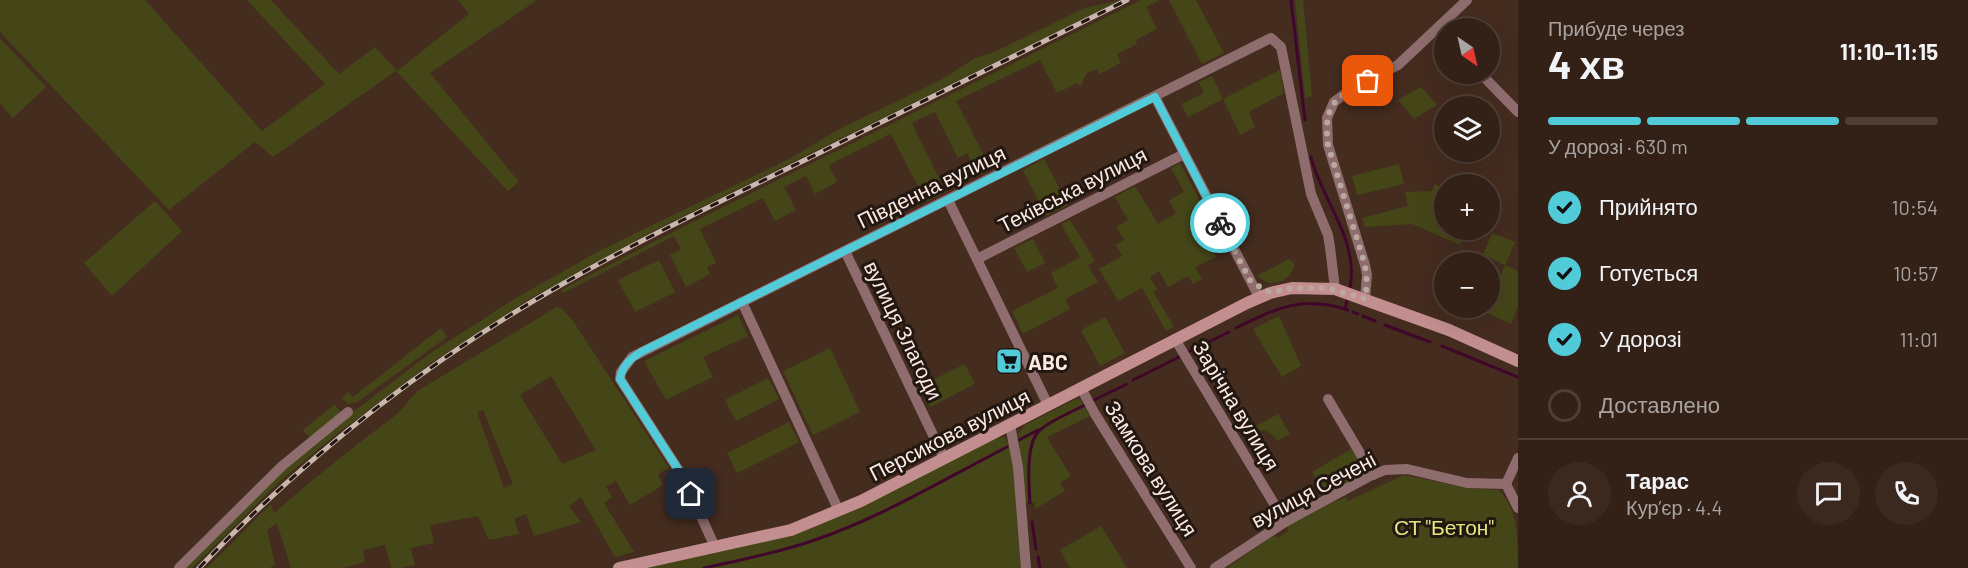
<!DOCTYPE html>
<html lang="uk">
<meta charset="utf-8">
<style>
:root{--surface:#332117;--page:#3b2920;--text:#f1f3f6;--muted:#a9a3a1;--line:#4e3e36;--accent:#52cbd8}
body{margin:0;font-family:Barlow,sans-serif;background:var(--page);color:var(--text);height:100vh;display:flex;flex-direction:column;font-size:22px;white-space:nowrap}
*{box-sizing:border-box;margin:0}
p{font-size:20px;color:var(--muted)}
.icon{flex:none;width:33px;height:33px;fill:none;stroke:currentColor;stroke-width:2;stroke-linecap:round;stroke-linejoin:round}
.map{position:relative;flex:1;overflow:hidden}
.sheet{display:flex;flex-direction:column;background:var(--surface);width:450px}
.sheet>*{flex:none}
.needle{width:39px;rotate:146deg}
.tools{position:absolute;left:1434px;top:18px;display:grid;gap:12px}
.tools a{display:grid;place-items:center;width:66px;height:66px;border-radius:50%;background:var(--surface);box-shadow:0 6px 24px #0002,0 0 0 2px var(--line);font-size:30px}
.pin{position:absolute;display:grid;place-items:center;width:51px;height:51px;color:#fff;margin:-26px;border-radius:12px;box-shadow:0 3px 9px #0006}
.courier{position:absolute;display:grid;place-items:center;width:60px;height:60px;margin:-30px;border:4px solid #52cbd8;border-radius:50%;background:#fff;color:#222;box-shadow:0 2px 8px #0007}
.head em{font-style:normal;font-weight:700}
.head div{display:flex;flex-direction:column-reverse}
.head{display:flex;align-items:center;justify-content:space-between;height:102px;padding:0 30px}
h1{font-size:39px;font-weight:700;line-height:45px}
.bar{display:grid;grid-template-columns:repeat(4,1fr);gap:9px 6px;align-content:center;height:72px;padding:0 30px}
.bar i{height:8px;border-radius:4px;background:var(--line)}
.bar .selected{background:var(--accent)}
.bar p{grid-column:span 4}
.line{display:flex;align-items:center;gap:15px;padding:0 30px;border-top:2px solid var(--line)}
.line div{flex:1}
.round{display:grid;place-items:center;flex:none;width:63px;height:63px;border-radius:32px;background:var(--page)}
ol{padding:0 30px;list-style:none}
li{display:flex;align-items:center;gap:18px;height:66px}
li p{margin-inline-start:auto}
li .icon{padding:6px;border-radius:50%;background:var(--accent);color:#111;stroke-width:4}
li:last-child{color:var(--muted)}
li i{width:33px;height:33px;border:3px solid var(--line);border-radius:50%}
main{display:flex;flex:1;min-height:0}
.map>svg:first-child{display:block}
.green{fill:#454618;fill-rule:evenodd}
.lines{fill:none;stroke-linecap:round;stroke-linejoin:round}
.stream{stroke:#40062b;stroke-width:3}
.minor{stroke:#8f6d6e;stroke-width:10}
.secondary{stroke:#c38e8f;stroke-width:12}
.rail-casing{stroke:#c9b6ac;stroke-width:5}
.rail{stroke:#221711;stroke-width:3;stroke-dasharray:9;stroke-linecap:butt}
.done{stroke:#bba89e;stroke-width:6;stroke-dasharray:0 10.8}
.route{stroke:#52cbd8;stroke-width:8}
.labels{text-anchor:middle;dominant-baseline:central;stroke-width:6;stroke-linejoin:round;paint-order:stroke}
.street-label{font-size:21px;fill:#fbeae2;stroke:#221711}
.poi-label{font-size:21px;font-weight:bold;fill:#fbeae2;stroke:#221711;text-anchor:start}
.park-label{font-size:21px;fill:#e1e681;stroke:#221711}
</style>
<main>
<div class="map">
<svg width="1518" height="568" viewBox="0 0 1518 568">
<rect width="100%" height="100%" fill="#442c1f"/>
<g class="green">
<polygon points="0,0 145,0 262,131 325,84 247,0 271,0 339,74 375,47 397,71 469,14 458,0 537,0 430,73 519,182 508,191 396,71 273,157 255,142 169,210 0,32"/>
<polygon points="1121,0 657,229 531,298 431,363 333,437 279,482 192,568 184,568 272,478 349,415 432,352 516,298 599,251 791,158 841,128 941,80 975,58 994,52 1085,8"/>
<polygon points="1141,0 1160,0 1146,7 1157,29 1136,40 1137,44 1117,54 1121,63 1100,74 1097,69 1087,73 1080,87 1078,83 1057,93 1040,60 956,101 991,169 978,176 967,153 958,158 935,112 912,123 946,192 926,202 891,134 829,165 837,182 815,194 806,176 784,187 796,210 775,221 763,198 700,229 716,263 707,267 710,274 686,287 670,255 681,249 674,236 563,293 561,290 671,233"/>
<polygon points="1169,0 1196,0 1224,53 1202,64"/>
<polygon points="1295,0 1303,0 1312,96 1305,98"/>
<polygon points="0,38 46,87 13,118 0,103"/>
<polygon points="1280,70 1284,93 1249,112 1255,127 1240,135 1223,99 1188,117 1181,104 1204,93 1199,82 1212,76 1223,99"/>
<polygon points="1421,87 1437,105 1414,119 1398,100"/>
<polygon points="1044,159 1068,205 1046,216 1023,170"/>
<polygon points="1180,163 1224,247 1214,253 1216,257 1195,267 1202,279 1193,284 1188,276 1168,287 1159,271 1150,277 1157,289 1153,292 1174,327 1166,331 1142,288 1118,301 1099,269 1122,256 1116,245 1124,240 1116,227 1128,220 1115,197 1135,186 1158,224 1176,213 1169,200 1184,192 1171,168"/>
<polygon points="1399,164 1404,184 1357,195 1352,176"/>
<polygon points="1435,184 1444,188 1444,230 1467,230 1460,245 1412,224 1365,227 1362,218 1408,206 1405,192 1432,191"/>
<polygon points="155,201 182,231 112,296 84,263"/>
<polygon points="1070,220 1095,261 1088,265 1098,282 1065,299 1070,309 1023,334 1012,311 1058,288 1051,273 1080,257 1061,224"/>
<polygon points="1492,233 1515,242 1505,265 1518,271 1518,306 1511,324 1485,312 1487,308 1490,308 1490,302 1505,265 1483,255"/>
<polygon points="1033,239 1045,263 1027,272 1014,248"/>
<path d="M1289,259L1295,264C1291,277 1283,283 1268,283L1257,276Z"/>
<polygon points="659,260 675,292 635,312 618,280"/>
<path d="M557,307L562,309L573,321L669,468L658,474L663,485L630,505L616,481L606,487L612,497L604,503L634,552L615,557L581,497L569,506L581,522L534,536L526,514L514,519L519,534L489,540L478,516L430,525L434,543L411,548L415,565L402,568H391L385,545L363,550L365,562L343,568H291L277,523L267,530L275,564L270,568H207L271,504L274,513C314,478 355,446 397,414C405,407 410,397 419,390ZM551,376L596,450L562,464L520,395ZM483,410L513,484L504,488L477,412Z"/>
<polygon points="738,315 748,336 703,357 713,377 666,400 644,361"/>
<polygon points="1279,316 1301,366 1282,377 1253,329"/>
<polygon points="1105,317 1125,353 1100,366 1081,330"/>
<polygon points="441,328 447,337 357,402 348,404 342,398 348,392 353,397"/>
<polygon points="830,348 860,412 813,435 783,371"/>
<polygon points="965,364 975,384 930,407 920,386"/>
<polygon points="768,378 779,399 736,421 725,400"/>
<polygon points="1076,399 1080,399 1090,416 1047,437 1071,476 1060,483 1065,491 1035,509 1035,503 1025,502 1018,434 1025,425"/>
<polygon points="335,404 341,413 310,438 303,430"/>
<path d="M1278,414L1290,434L1277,441C1266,424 1255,431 1238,436Z"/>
<polygon points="789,422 799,442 737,473 727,453"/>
<path d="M1004,437C1017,447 1021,546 1023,568H647L804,531L863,505L995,438Z"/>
<polygon points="1353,448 1368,473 1326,496 1312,472"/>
<path d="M1404,475L1468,488L1499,490C1518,508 1518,540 1518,568H1227L1275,535L1277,538L1288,531L1287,527L1329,504L1346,497L1348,501Z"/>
<polygon points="1101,526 1127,568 1070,568 1060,550"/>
</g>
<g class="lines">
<g class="stream">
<polyline points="1291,0 1305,120"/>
<path d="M1311,157C1322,201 1359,239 1350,288"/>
<polyline points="1345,309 1347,300"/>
<polyline points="1353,312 1358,314"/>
<polyline points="1363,316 1375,321"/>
<polyline points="1385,325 1430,342"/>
<path d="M1236,328C1277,308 1302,295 1348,310"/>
<polyline points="1442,346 1518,377"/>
<polyline points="1188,352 1229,332"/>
<polyline points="1133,380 1179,357"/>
<polyline points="1092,401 1127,384"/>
<polyline points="1019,440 1038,430"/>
<path d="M1030,503C1029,484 1025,443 1040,430C1053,419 1072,412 1087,404"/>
<polyline points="1032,522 1036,549"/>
<polyline points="1038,557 1040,568"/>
<path d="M704,568C740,560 777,553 812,541C880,518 943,480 1007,447"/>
</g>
<g class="minor">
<polyline points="1481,74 1518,112"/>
<polyline points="1155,97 1259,297"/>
<polyline points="948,200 1048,405"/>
<polyline points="845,251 944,458"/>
<polyline points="977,259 1184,154"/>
<polyline points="1365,299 1367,275 1365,265 1328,145 1327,118 1334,102 1351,89 1398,65 1467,0"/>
<polyline points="742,302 839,511"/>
<polyline points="1175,339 1285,522"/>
<polyline points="1081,388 1095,414 1191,568"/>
<polyline points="1328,399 1373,475"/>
<polyline points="1010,425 1018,467 1026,568"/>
<polyline points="1506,484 1518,458"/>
<polyline points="1506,484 1518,508"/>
<polyline points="715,547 683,477 620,379 621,372 632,357 1271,38 1281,47 1311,194 1328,235 1330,247 1335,289"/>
<polyline points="179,568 282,466 348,412"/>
<polyline points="1215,568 1285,522 1368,477 1385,470 1407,469 1467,483 1506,484"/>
</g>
<polyline class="secondary" points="619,568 791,530 861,501 1247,303 1270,293 1292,288 1335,289 1449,330 1518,361"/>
<defs>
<path id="rail" d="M199,568C302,460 422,365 552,290C635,242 721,201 807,159C913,106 1020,53 1127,0"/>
</defs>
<use href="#rail" class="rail-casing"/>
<use href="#rail" class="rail"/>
</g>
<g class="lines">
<path class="done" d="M1220,223L1251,282L1270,292L1292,288H1328L1365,299L1367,284L1365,265L1328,145C1323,106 1334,97 1368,81"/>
<path class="route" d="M691,494L683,477L620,379C622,366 630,359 641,352L1155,97L1220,223"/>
</g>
<defs>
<symbol id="supermarket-square" viewBox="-11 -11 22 22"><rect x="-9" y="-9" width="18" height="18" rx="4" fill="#52cbd8" stroke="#221711"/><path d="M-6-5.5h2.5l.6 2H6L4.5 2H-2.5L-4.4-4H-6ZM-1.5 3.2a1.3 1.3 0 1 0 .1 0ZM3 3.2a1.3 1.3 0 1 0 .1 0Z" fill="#111"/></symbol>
</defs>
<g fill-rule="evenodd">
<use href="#supermarket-square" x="994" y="346" width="30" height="30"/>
</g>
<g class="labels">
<g class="street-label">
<text transform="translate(931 186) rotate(-26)">Південна вулиця</text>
<text transform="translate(1072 189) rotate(-27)">Теківська вулиця</text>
<text transform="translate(904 330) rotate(64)">вулиця Злагоди</text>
<text transform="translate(1237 405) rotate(59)">Зарічна вулиця</text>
<text transform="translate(949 434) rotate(-27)">Персикова вулиця</text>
<text transform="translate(1152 468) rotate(58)">Замкова вулиця</text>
<text transform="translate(1313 489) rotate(-28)">вулиця Сечені</text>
</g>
<g class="poi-label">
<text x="1028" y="361">ABC</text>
</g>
<g class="park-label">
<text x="1444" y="526">СТ "Бетон"</text>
</g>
</g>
</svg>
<div class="tools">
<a><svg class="needle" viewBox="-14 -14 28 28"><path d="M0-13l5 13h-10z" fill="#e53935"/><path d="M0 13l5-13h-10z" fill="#a9a3a1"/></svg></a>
<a><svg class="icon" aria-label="layers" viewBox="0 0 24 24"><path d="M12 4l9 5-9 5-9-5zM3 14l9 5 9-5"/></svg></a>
<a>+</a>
<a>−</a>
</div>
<div class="pin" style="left:1368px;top:81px;background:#ea580c"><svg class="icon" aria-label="bag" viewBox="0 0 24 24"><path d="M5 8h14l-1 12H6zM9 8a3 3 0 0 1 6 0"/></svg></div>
<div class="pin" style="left:691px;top:494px;background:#1f2937"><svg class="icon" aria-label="home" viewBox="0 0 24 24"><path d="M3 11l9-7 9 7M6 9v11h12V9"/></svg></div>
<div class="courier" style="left:1220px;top:223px"><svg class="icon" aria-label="bike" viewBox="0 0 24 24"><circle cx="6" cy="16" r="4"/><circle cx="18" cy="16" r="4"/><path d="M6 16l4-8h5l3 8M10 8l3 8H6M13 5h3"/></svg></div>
</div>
<section class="sheet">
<div class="head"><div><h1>4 хв</h1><p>Прибуде через</p></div><em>11:10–11:15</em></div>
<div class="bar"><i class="selected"></i><i class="selected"></i><i class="selected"></i><i></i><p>У дорозі · 630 m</p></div>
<ol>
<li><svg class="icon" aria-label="check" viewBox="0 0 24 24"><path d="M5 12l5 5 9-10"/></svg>Прийнято<p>10:54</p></li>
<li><svg class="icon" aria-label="check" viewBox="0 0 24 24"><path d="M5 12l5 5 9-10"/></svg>Готується<p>10:57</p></li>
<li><svg class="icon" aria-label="check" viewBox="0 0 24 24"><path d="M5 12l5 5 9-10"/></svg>У дорозі<p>11:01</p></li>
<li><i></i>Доставлено</li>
</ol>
<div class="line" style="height:108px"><a class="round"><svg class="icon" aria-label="person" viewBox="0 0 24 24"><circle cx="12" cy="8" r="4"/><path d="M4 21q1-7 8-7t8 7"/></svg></a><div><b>Тарас</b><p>Кур’єр · 4.4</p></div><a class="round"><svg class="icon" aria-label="chat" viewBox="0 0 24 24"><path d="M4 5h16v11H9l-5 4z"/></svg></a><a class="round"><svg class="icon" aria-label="phone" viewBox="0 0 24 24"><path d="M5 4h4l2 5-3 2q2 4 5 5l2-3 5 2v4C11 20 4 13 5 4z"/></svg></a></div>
</section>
</main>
